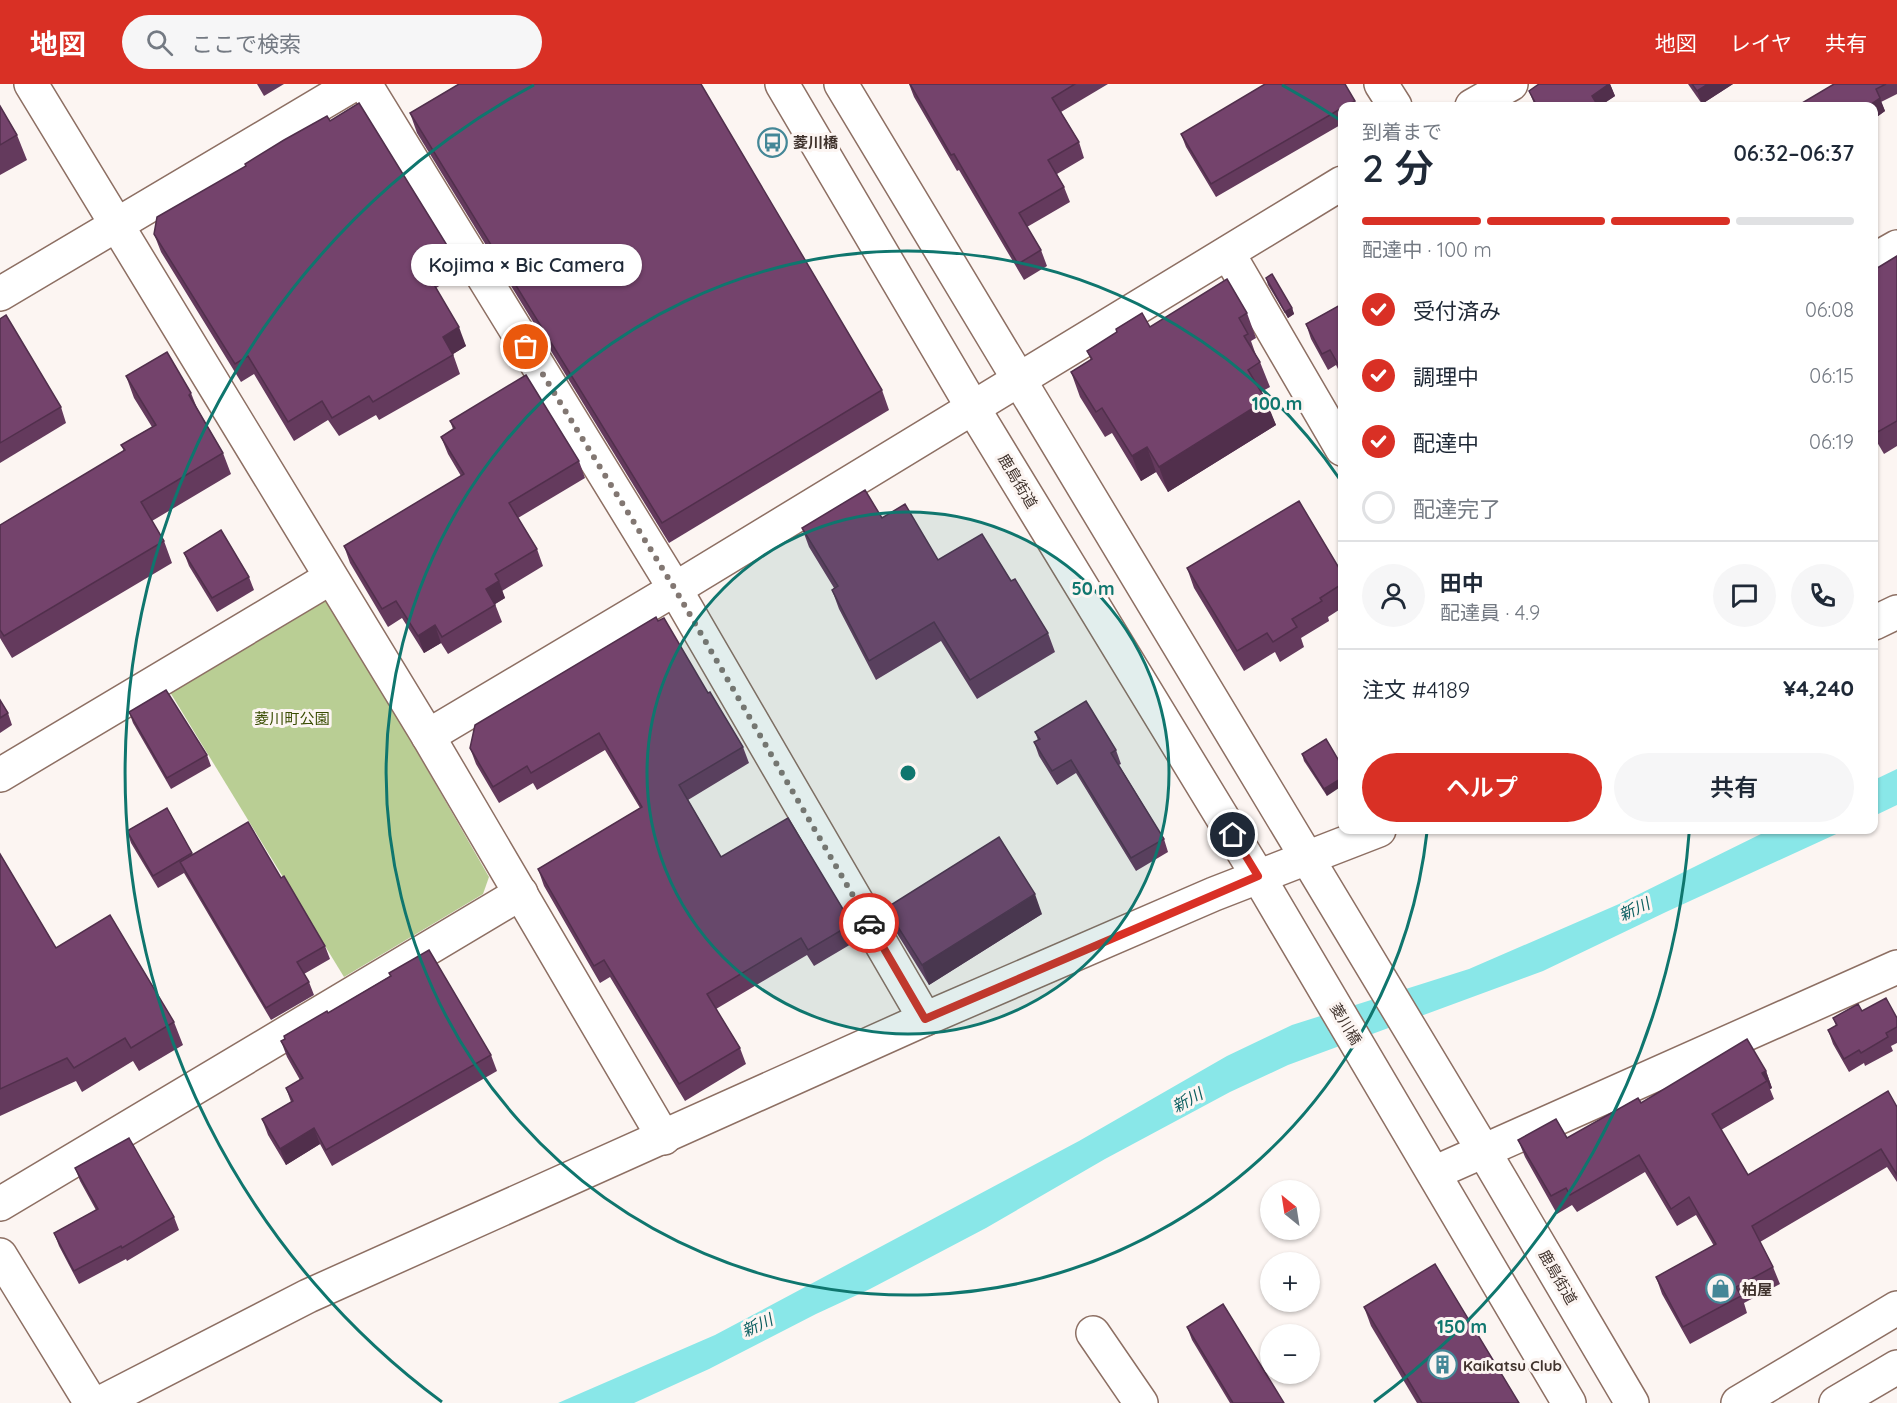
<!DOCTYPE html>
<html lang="ja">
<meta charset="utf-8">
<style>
:root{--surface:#fff;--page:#f6f6f7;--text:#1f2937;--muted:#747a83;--line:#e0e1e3;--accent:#d93025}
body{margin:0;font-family:Quicksand,"Noto Sans JP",sans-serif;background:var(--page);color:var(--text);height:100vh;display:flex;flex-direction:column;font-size:22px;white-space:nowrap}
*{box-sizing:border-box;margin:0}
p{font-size:20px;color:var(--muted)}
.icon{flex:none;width:33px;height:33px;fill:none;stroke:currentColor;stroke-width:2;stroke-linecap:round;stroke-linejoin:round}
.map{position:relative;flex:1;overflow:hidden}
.side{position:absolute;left:1338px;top:18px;width:540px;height:732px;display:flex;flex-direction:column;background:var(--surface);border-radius:12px;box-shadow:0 2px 4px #0004}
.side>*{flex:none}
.needle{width:39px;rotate:330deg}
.tools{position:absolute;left:1260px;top:1096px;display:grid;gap:12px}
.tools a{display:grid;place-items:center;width:60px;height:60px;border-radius:50%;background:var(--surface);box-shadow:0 2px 4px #0004;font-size:30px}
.pin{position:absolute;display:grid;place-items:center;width:51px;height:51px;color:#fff;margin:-26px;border:3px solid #fff;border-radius:50%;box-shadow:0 2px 6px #0007}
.courier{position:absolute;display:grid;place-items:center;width:60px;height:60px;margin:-30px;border:4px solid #d93025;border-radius:50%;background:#fff;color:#222;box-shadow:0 2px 8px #0007}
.bubble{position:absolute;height:42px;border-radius:21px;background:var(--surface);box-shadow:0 2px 4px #0004;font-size:20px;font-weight:600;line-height:42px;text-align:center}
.head em{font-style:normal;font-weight:600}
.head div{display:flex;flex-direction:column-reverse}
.head{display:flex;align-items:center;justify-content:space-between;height:102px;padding:0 24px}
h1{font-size:39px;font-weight:600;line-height:45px}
.bar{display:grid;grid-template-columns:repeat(4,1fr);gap:9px 6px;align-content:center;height:72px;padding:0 24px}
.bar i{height:8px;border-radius:4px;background:var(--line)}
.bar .on{background:var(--accent)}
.bar p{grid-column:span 4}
.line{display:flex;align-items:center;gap:15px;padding:0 24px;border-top:2px solid var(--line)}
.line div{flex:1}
.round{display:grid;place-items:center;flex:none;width:63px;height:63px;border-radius:32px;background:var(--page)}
ol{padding:0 24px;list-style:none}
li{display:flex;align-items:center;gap:18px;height:66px}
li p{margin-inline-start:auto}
li .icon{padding:6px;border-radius:50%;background:var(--accent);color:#fff;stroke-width:4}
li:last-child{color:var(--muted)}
li i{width:33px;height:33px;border:3px solid var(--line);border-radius:50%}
.action{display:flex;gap:12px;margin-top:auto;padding:12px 24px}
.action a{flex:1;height:69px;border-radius:36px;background:var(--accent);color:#fff;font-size:24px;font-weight:600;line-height:69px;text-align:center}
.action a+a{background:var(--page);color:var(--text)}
header{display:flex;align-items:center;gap:36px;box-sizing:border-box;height:84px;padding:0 30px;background:var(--accent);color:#fff}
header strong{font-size:28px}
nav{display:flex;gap:33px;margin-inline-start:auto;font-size:21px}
.search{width:420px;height:54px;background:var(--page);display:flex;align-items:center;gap:15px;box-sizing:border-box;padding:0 21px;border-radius:33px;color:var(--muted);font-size:22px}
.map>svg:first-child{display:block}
.green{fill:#b9ce94}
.water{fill:#89e7e8}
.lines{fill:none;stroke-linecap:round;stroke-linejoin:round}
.street-casing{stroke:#8d6f63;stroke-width:36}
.secondary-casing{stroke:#8d6f63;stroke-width:36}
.street{stroke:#fff;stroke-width:33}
.secondary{stroke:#fff;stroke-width:33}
.wall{fill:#643a5d}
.shaded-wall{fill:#512f4c}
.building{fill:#74436c;stroke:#512f4c;stroke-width:1.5}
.done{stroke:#827772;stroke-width:6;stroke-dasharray:0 10.8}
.route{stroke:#d93025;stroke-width:8}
.ring{fill:none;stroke:#0f766e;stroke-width:3}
.labels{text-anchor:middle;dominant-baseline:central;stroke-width:6;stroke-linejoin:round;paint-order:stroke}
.poi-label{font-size:15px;font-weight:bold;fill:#40332d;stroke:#fcf5f2;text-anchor:start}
.street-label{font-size:15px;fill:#40332d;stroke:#fcf5f2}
.park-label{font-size:15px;fill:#394c02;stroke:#fcf5f2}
.water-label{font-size:16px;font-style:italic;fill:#0a5e5f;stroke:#fcf5f2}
.centre{fill:#0f766e;stroke:#fcf5f2;stroke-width:3}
.ring-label{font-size:18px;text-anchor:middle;font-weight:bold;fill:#0f766e;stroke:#fcf5f2;stroke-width:6;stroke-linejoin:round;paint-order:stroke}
</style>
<header>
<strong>地図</strong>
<div class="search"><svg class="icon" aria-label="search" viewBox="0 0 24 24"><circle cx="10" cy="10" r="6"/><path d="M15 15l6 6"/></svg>ここで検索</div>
<nav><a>地図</a><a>レイヤ</a><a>共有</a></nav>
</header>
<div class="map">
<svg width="1897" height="1319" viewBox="0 0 1897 1319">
<rect width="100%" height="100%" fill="#fcf5f2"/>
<polygon class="green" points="307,515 330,516 489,793 483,810 344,893 165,600"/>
<g class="water">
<polygon points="1897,685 1897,721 1874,732 1874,696"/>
<polygon points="1769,746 1845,746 1666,828 1543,887 1288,981 1230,1008 1105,1075 986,1144 870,1205 816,1230 709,1285 634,1319 558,1319 715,1251 1079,1057 1227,972 1292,941 1469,885 1619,820"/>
</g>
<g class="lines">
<defs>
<g id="street">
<polyline points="31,0 428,652 664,1054"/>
<polyline points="365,0 675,505 925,935"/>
<polyline points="1381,0 1395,22"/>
<polyline points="1472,22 1511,0"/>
<polyline points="1228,169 1342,365"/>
<polyline points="1874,176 1897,163"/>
<polyline points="1874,539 1897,528"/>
<polyline points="428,652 675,505 1342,99"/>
<polyline points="0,691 330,494"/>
<polyline points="1434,1089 1897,883"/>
<polyline points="0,1120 521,809"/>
<polyline points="1093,1249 1141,1319"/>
<polyline points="100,1319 308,1212 925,935 1214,810 1379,746"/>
</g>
<g id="secondary">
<polyline points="782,0 973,324 1258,792 1569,1319"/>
<polyline points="841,0 1483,1066 1632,1319"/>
<polyline points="0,210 354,0"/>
<polyline points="0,1171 91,1319"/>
<polyline points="1738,1319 1897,1224"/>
<polyline points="1836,1319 1897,1283"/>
</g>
</defs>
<use href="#street" class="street-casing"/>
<use href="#secondary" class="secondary-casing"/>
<use href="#street" class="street"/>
<use href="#secondary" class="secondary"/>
</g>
<g class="wall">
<polygon points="257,0 284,0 264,12"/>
<polygon points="909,0 1108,0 1061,28 1079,58 1084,74 1057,90 1064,103 1070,118 1027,143 1041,166 1047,182 1024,196 959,86 957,87 914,13"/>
<polygon points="1539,0 1610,0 1615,12 1600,22 1535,22 1529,7"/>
<polygon points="1688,0 1733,0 1702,20"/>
<polygon points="1834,0 1897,0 1897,10 1881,18 1885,27 1874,35 1874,22"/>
<polygon points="1355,17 1357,22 1342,22 1342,40 1216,113 1186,63 1181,50"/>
<polygon points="0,22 17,51 27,76 0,91"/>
<polygon points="410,29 882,306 889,326 669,459 417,49"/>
<polygon points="330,37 453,171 459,190 436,204 466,262 453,270 460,290 379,336 376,331 339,352 328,336 294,357 254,290 241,298 161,168 154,150"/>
<polygon points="1897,172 1897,362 1884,370 1874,353 1874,186"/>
<polygon points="1266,194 1292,224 1294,230 1288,234 1268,201"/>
<polygon points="1342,220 1342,293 1336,281 1328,286 1311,255 1306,240"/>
<polygon points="1247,229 1256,254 1251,257 1256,271 1260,278 1270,303 1261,308 1276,341 1168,408 1156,388 1141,397 1112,349 1105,353 1080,313 1071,288 1091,276 1087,267 1117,248 1116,245 1150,243"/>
<polygon points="0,235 61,323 66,339 0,379"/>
<polygon points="126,292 191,309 197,324 223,369 231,390 152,437 164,457 172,479 12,574 0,554 0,441 124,367 121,361 152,343 134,314"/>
<polygon points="450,337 579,377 585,394 518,434 537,465 543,482 502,507 505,514 495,520 502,538 448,570 441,559 424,569 402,534 388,543 350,479 344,462 461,392 448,370 441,353 453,345"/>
<polygon points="882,434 938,476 1011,497 1048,549 1055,568 977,615 941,557 876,596 839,525 832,506 834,504 809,463 802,444"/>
<polygon points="184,469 249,493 254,506 217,528 189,482"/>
<polygon points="1187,484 1342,489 1342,524 1328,533 1329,537 1301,554 1304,563 1280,578 1275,568 1244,587 1194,504"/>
<polygon points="708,609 743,663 749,679 688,716 721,773 852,840 858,856 814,882 807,871 716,925 740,964 746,980 685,1017 610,893 600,899 544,802 538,785 640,724 605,666 537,706 533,699 499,719 476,680 470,664"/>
<polygon points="0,616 8,629 12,641 0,649"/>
<polygon points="129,628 207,671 211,682 171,705 133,639"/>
<polygon points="1035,648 1116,666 1121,680 1119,681 1164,755 1168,768 1136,787 1076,689 1057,701 1039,672 1034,658 1038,656"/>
<polygon points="1326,655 1327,712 1304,677 1302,670"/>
<polygon points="167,724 193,771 281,794 325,862 330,875 304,890 309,898 314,911 271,936 184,789 158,804 131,759 127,747"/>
<polygon points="0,770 56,864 174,938 183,961 139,987 133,977 82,1008 76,997 0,1032"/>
<polygon points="886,824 1042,830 929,901 893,843"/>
<polygon points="389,889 491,971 497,987 332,1082 320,1060 286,1081 268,1051 262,1035 291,1018 286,1004 300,996 287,973 281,957 390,892"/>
<polygon points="1862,927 1897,934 1897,959 1891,962 1893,967 1865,982 1864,979 1849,988 1833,960 1828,946 1836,942 1833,934"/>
<polygon points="1766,987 1772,1004 1770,1005 1774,1015 1721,1046 1748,1091 1897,1023 1897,1098 1887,1083 1760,1158 1773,1183 1780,1200 1744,1219 1747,1229 1690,1260 1662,1210 1656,1193 1714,1162 1696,1131 1677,1142 1645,1088 1577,1128 1572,1121 1557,1130 1525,1073 1518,1056 1567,1054 1641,1019"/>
<polygon points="75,1084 174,1133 179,1146 127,1177 126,1175 79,1200 59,1162 54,1149 96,1126 80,1097"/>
<polygon points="1364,1223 1519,1319 1417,1319 1371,1242"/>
<polygon points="1187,1243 1284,1319 1230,1319 1192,1256"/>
</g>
<g class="shaded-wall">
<polygon points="1609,0 1610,0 1615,12 1600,22 1595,22 1592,12"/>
<polygon points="1708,0 1733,0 1702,20 1697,7"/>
<polygon points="1880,14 1885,27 1874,35 1874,22 1868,22"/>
<polygon points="1292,224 1294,230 1288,234 1285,228"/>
<polygon points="459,243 466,262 450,272 443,253"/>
<polygon points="1266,316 1276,341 1168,408 1159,383"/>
<polygon points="1147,363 1156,388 1141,397 1132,372"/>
<polygon points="499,497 505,514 492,522 486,505"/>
<polygon points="435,541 441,559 424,569 418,552"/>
<polygon points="1342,694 1342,702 1327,712 1324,705"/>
<polygon points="1035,810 1042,830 929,901 922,881"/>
<polygon points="1766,987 1772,1004 1770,1005 1767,997 1762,989"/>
<polygon points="314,1044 320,1060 286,1081 280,1065"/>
</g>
<g class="building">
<polygon points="459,0 701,0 882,306 662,439 410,29"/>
<polygon points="910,0 1075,0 1052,14 1079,58 1048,76 1064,103 1019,129 1041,166 1018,180 954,70 951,71"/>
<polygon points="1265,0 1345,0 1355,17 1346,22 1342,22 1342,24 1211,100 1181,50"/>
<polygon points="1539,0 1609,0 1592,12 1598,22 1537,22 1529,7"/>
<polygon points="1692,0 1708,0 1697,7"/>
<polygon points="1834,0 1886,0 1876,5 1880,14 1868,22 1797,22"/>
<polygon points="359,19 453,171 426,187 459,243 443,253 453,271 373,318 369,312 332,334 322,317 288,338 248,272 235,280 154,150 157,133 246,82 245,80 284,56 327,32 330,37"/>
<polygon points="0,22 17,51 0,61"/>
<polygon points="1897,172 1897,337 1876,349 1874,345 1874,186"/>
<polygon points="1272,190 1292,224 1285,228 1266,194"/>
<polygon points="1227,195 1247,229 1239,234 1248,250 1244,252 1260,278 1248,286 1266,316 1159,383 1147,363 1132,372 1102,324 1096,328 1071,288 1092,275 1087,267 1117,248 1116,245 1142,229 1150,243"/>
<polygon points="1342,220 1342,287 1330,266 1322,270 1306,240"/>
<polygon points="6,231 61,323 0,359 0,235"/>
<polygon points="167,268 191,309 189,311 223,369 141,418 164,457 4,552 0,546 0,441 125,366 121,361 156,341 126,292"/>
<polygon points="526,291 579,377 509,419 537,465 495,490 499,497 486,505 495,521 442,553 435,541 418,552 396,517 382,525 344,462 464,390 441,353 455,344 450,337"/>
<polygon points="865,406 882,434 905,420 938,476 982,450 1011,497 1015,495 1048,549 970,596 934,538 869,577 832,506 838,502 802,444"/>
<polygon points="1299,417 1342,489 1342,500 1320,514 1322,517 1292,535 1297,543 1273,558 1267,549 1237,567 1187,484"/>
<polygon points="221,446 249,493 212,514 184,469"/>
<polygon points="656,533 658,537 664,534 708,609 710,608 743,663 679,701 721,773 788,734 852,840 808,866 801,854 707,910 740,964 679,1000 604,876 594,882 538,785 642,723 599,649 531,689 527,682 493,703 470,664 475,641"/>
<polygon points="166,606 207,671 167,694 129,628"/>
<polygon points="0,616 8,629 0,634"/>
<polygon points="1086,617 1116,666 1111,669 1164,755 1131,774 1071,676 1052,687 1034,658 1040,655 1035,648"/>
<polygon points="1326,655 1342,682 1342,694 1324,705 1302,670"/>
<polygon points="167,724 192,769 153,792 127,747"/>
<polygon points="248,738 281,794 284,792 325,862 297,878 309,898 266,924 180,778"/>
<polygon points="999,753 1035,810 922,881 886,824"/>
<polygon points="0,770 56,864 110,831 174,938 131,964 125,954 74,984 67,974 0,1005"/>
<polygon points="429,866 491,971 326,1066 314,1044 280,1065 262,1035 293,1017 286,1004 303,994 281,957 285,955 284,952 327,927 328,929 391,892 389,889"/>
<polygon points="1886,914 1897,934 1897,943 1886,949 1888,953 1861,969 1859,966 1844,975 1828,946 1837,941 1833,934 1858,920 1862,927"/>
<polygon points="1747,955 1766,987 1762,989 1767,997 1712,1030 1748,1091 1888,1007 1897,1023 1897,1091 1881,1065 1752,1142 1773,1183 1736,1203 1741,1212 1683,1243 1656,1193 1716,1160 1689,1113 1671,1125 1639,1071 1570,1111 1566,1104 1551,1112 1518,1056 1556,1035 1567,1054 1638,1014 1641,1019"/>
<polygon points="129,1054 174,1133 122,1164 121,1162 74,1187 54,1149 98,1125 75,1084"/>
<polygon points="1435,1180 1519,1319 1422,1319 1364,1223"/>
<polygon points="1223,1220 1284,1319 1233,1319 1187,1243"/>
</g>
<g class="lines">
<polyline class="done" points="526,263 675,505 869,839"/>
<polyline class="route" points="869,839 925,935 1258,792 1233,751"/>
</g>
<circle cx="908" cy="689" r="261" fill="#0f766e" fill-opacity=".12"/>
<g class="ring">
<circle cx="908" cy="689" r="261"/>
<path d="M1427 748A522 522 0 1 1 1341 397"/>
<path d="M1689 750A783 783 0 0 1 1374 1318M442 1318A783 783 0 0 1 534 1M1282 1A783 783 0 0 1 1340 36"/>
</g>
<defs>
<symbol id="bus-ring" viewBox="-11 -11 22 22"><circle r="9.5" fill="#fcf5f2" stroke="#448797" stroke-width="1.5"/><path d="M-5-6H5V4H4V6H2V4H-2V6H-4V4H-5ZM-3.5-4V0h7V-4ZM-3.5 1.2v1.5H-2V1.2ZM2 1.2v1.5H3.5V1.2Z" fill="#448797"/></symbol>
<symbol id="shop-ring" viewBox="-11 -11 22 22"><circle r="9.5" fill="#fcf5f2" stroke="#448797" stroke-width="1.5"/><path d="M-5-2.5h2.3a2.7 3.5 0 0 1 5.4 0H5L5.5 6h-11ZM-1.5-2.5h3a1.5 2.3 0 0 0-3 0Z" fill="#448797"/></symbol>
<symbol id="building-ring" viewBox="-11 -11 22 22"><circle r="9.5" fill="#fcf5f2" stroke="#448797" stroke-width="1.5"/><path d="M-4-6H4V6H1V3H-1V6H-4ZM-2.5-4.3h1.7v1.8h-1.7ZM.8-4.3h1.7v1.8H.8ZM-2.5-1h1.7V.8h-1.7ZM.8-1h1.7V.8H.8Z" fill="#448797"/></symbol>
</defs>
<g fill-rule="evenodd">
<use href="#bus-ring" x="756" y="42" width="33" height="33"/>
<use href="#shop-ring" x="1704" y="1188" width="33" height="33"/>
<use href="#building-ring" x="1426" y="1264" width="33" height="33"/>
</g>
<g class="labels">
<g class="poi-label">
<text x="793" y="58">菱川橋</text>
<text x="1742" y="1205">柏屋</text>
<text x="1463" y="1281">Kaikatsu Club</text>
</g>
<g class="street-label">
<text transform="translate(1018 397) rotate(59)">鹿島街道</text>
<text transform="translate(1346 940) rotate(59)">菱川橋</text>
<text transform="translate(1558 1193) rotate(60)">鹿島街道</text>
</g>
<g class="park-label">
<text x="292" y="634">菱川町公園</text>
</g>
<g class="water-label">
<text transform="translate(1634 825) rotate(-25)">新川</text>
<text transform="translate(1187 1016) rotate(-29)">新川</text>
<text transform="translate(757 1241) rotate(-25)">新川</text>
</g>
</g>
<circle cx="908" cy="689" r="9" class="centre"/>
<g class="ring-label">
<text x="1277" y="326">100 m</text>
<text x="1093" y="511">50 m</text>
<text x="1462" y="1249">150 m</text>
</g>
</svg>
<div class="tools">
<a><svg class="needle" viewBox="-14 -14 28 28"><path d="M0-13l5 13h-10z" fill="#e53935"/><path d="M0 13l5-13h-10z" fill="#747a83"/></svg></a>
<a>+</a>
<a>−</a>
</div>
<div class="pin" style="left:526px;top:263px;background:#ea580c"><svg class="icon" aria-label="bag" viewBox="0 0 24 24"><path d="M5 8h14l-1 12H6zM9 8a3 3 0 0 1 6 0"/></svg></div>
<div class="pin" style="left:1233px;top:751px;background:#1f2937"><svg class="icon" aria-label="home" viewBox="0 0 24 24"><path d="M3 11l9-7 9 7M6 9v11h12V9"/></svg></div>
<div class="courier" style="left:869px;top:839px"><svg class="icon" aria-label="car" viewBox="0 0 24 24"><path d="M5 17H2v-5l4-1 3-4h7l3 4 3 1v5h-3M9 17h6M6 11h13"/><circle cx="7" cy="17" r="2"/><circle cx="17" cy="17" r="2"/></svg></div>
<div class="bubble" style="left:411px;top:160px;width:231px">Kojima × Bic Camera</div>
<section class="side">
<div class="head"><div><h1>2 分</h1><p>到着まで</p></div><em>06:32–06:37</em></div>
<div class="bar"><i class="on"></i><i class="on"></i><i class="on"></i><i></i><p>配達中 · 100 m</p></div>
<ol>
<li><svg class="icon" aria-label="check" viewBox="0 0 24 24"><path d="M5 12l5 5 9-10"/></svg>受付済み<p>06:08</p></li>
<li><svg class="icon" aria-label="check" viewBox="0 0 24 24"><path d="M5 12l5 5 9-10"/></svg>調理中<p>06:15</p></li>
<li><svg class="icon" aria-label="check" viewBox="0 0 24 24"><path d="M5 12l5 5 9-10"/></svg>配達中<p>06:19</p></li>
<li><i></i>配達完了</li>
</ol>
<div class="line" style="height:108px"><a class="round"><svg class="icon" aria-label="person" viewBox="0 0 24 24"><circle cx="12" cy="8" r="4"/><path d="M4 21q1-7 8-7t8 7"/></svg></a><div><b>田中</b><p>配達員 · 4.9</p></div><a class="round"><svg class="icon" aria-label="chat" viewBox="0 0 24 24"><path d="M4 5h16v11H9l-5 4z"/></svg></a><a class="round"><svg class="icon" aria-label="phone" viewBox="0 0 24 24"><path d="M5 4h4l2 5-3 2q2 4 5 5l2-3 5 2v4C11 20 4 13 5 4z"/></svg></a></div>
<div class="line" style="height:78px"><div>注文 #4189</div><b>¥4,240</b></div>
<div class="action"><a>ヘルプ</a><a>共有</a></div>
</section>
</div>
